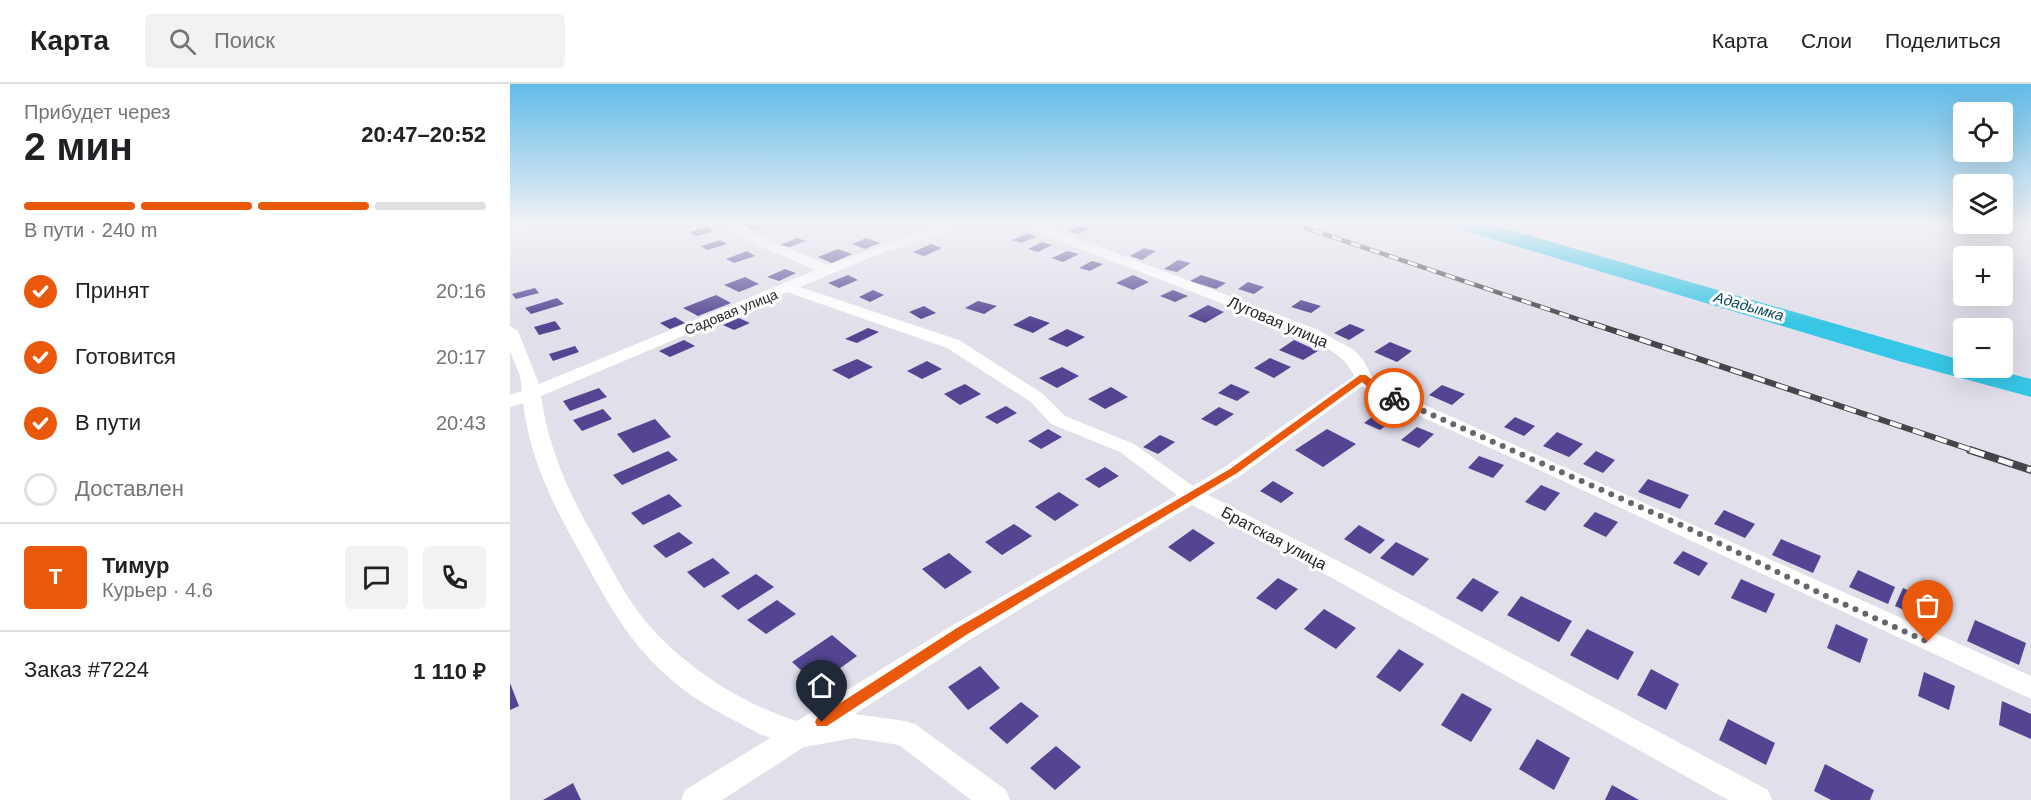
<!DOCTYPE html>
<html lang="ru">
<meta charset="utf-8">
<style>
:root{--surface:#fff;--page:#f2f2f2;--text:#202124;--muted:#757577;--line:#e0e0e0;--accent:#ea580c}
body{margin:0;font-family:Arial,sans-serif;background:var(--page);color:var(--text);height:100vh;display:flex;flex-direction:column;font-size:22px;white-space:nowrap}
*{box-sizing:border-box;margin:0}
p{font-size:20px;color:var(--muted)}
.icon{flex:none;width:33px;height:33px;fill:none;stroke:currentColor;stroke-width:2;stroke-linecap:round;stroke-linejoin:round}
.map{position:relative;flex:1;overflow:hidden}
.drawer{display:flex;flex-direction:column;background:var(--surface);width:510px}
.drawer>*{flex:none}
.fabs{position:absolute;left:1443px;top:18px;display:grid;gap:12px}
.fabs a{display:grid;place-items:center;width:60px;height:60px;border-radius:6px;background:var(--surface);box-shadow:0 6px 24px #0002;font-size:30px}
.pin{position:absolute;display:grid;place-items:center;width:51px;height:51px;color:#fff;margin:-62px -26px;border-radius:50% 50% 50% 0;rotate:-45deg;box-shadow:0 0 6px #0007}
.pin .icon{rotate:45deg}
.courier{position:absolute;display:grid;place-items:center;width:60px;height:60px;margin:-30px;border:4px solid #ea580c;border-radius:50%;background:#fff;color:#222;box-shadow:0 2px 8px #0007}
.summary em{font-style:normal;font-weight:700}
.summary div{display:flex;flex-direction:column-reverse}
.summary{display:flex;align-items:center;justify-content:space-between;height:102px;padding:0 24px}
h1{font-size:39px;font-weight:700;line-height:45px}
.bar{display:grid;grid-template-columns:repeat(4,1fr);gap:9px 6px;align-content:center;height:72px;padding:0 24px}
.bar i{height:8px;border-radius:4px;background:var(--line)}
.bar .selected{background:var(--accent)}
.bar p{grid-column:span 4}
.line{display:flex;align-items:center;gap:15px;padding:0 24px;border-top:2px solid var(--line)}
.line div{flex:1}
.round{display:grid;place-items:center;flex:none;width:63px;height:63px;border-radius:6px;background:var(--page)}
ol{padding:0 24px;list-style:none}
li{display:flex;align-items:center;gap:18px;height:66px}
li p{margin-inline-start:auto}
li .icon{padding:6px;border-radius:50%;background:var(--accent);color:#fff;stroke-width:4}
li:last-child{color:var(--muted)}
li i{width:33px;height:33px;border:3px solid var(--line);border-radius:50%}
header{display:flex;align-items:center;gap:36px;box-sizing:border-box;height:84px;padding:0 30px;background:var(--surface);border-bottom:2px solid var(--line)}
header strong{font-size:28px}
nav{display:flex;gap:33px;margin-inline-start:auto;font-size:21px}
.search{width:420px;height:54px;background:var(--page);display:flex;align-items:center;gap:15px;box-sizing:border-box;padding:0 21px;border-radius:6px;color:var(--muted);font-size:22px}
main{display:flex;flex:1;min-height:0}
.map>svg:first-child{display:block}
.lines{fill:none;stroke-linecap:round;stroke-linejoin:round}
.river{fill:#37c6e5;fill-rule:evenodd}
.building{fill:#544492}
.street{fill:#fff;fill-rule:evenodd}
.rail-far2-casing{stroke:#45454a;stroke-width:4.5}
.rail-far1-casing{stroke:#45454a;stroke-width:6}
.rail-casing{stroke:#45454a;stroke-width:8}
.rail-far2{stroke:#fff;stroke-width:3;stroke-dasharray:10;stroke-linecap:butt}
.rail-far1{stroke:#fff;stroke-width:4;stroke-dasharray:12;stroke-linecap:butt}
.rail{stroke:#fff;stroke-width:5;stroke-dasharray:15;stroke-linecap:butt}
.route{fill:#ea580c}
.done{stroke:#66666d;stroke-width:6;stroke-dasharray:0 10.8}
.labels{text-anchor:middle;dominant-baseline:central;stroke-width:6;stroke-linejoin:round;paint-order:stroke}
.far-street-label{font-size:14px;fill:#252529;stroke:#fff}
.far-water-label{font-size:15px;font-style:italic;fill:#0b4855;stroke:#fff}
.street-label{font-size:16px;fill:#252529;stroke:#fff}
</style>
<header>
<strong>Карта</strong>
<div class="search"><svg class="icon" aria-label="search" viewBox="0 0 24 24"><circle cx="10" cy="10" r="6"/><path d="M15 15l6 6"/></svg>Поиск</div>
<nav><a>Карта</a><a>Слои</a><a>Поделиться</a></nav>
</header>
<main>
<section class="drawer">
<div class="summary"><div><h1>2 мин</h1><p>Прибудет через</p></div><em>20:47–20:52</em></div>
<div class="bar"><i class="selected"></i><i class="selected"></i><i class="selected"></i><i></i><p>В пути · 240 m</p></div>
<ol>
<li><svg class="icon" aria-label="check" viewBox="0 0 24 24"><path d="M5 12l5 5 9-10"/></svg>Принят<p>20:16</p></li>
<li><svg class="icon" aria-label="check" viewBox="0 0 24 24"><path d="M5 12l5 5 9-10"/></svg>Готовится<p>20:17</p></li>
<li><svg class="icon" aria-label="check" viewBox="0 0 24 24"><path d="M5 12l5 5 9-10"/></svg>В пути<p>20:43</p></li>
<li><i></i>Доставлен</li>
</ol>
<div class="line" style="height:108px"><b class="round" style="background:var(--accent);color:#fff">Т</b><div><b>Тимур</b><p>Курьер · 4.6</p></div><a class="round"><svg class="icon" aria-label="chat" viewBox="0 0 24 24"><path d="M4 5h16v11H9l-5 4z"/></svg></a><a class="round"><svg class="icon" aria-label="phone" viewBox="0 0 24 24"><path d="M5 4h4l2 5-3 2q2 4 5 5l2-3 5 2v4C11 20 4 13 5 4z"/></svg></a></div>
<div class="line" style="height:78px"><div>Заказ #7224</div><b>1 110 ₽</b></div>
</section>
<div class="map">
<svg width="1521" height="716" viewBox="0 0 1521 716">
<rect width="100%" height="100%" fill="#e0dfea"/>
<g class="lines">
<polygon class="river" points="946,140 979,140 1454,277 1454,284 1478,284 1521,295 1521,313 1392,278 949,145"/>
</g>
<g class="building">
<polygon points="231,140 263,140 243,146"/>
<polygon points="569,142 579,145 568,150 558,147"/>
<polygon points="198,143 203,148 186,152 180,148"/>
<polygon points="518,149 527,153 511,159 502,156"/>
<polygon points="287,154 296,157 279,163 270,161"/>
<polygon points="356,154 370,159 355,165 342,160"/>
<polygon points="210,156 217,160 197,166 191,162"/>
<polygon points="532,158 542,161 528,168 518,165"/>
<polygon points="421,160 432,164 414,172 403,168"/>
<polygon points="634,164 646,167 632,176 620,172"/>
<polygon points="328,165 342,170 322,179 308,173"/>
<polygon points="237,167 245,172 224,179 216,175"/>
<polygon points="557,167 569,170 553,178 542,174"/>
<polygon points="668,176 681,179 667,188 654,185"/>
<polygon points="582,177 593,180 580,187 569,184"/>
<polygon points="275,185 286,189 269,197 257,193"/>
<polygon points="338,191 348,196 329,204 318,199"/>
<polygon points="623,191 639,198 623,206 606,199"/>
<polygon points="691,191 716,199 706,205 680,197"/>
<polygon points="235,193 249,200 229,208 214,201"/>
<polygon points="738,198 754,203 744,210 728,205"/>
<polygon points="25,204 29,209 6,215 2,210"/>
<polygon points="363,206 374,211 360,218 349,213"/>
<polygon points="663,206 678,212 665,218 650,212"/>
<polygon points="206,211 221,219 188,232 173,224"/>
<polygon points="47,214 54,220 21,230 15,224"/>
<polygon points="791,216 811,222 801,229 781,223"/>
<polygon points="468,217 487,222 474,230 455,224"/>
<polygon points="698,221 714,228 695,239 678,232"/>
<polygon points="414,222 426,229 411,235 399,228"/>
<polygon points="520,232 540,239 523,249 503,241"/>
<polygon points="165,233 175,239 160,245 150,239"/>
<polygon points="229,234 240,239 224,246 213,241"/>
<polygon points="45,237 51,245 29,251 24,243"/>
<polygon points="840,240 855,246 839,256 824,249"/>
<polygon points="358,244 369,248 347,259 335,255"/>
<polygon points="557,245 575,253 557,263 538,255"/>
<polygon points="174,256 185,262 160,273 149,267"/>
<polygon points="784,256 808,267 793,276 769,266"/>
<polygon points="880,258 902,267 887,278 864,268"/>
<polygon points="65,262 69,268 43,277 39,270"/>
<polygon points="760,274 781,283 764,294 744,284"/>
<polygon points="347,275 363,283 339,295 322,286"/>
<polygon points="417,277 432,285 412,295 397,287"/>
<polygon points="552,283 569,292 547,304 529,294"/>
<polygon points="455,300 471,310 450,321 434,310"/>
<polygon points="721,300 740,308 727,317 708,309"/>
<polygon points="932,301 955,310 942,321 919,311"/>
<polygon points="601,303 618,313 595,325 578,315"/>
<polygon points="89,304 97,313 60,327 53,317"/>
<polygon points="496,322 507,329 487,340 475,333"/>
<polygon points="709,323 724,330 706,342 691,335"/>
<polygon points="93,325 102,335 72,347 63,336"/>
<polygon points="867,329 883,336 870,346 854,339"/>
<polygon points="1005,333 1025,342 1014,352 994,343"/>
<polygon points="145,335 161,353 123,369 107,350"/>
<polygon points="907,343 924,350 909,364 891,356"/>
<polygon points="538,345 552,353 531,365 518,357"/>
<polygon points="817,345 846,360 813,383 785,366"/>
<polygon points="1047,348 1073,360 1059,373 1033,362"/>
<polygon points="650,351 665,358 648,370 633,363"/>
<polygon points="158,367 168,376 112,401 103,391"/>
<polygon points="1086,367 1105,376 1093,389 1073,380"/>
<polygon points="969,372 994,381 983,394 958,384"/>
<polygon points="595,383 609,392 589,404 575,395"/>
<polygon points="1138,395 1179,411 1170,425 1128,408"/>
<polygon points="763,397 784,409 771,419 750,407"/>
<polygon points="1031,401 1050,409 1035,427 1015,418"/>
<polygon points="549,408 569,421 545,437 525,423"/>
<polygon points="159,410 172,422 133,441 121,429"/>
<polygon points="1214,426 1245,440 1235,454 1204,440"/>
<polygon points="1085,428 1108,438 1096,453 1073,442"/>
<polygon points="504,440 522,452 492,471 475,458"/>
<polygon points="849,441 875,456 860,470 834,455"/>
<polygon points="683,445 705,459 680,478 658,463"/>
<polygon points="169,448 183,459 156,474 143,462"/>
<polygon points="1271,455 1311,472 1303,489 1262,471"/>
<polygon points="886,458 919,475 903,492 870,474"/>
<polygon points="1173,467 1198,479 1189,492 1163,479"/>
<polygon points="439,469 462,488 435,505 412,485"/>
<polygon points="203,474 220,489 194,504 177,488"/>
<polygon points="1348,486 1385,503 1378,520 1339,503"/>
<polygon points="246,490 264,503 228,526 211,512"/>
<polygon points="768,494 788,505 766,526 746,514"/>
<polygon points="963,494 989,508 972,528 946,514"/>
<polygon points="1231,495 1265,510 1256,529 1221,514"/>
<polygon points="1393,504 1425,518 1418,537 1385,522"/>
<polygon points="1011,512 1062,537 1049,558 997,531"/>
<polygon points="267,516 286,530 256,550 237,536"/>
<polygon points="814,525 846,544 826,565 794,545"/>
<polygon points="1465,536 1516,559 1509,581 1457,557"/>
<polygon points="1326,540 1358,555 1350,579 1317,564"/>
<polygon points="1077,545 1124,568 1108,596 1060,571"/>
<polygon points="322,551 347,572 307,601 282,578"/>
<polygon points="889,565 914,580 890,608 866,593"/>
<polygon points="470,582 490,604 458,626 438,603"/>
<polygon points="1141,585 1169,600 1156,626 1127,611"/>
<polygon points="1414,588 1445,602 1439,626 1408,612"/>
<polygon points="0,599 9,622 0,626"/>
<polygon points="952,609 982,625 961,658 931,641"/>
<polygon points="1492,617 1521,630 1521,655 1489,641"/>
<polygon points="511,618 529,632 497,660 479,644"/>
<polygon points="1218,635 1265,659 1256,681 1209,656"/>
<polygon points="1027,655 1060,674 1044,706 1009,685"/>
<polygon points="546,662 571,683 545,706 520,684"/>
<polygon points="1315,680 1364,706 1360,716 1321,716 1304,707"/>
<polygon points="63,699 71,716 33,716"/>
<polygon points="1102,701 1129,716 1095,716"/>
</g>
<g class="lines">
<g class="street">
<polygon points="6,140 27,140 26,143 0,149 0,141"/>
<path d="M213,140H228L254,154L318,181L432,140H449L448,143L367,171L290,203L449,256L533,310L555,332L624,360L683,402L716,382L844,292C835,271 813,262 794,251L514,143L513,140H530L806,245L844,266L854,277L861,291L875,303L1521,592V615L1025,384L863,311L852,302L730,392L698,411L838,482L1258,706L1262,716H1218L822,494L682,421L461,555L345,630L395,637L405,640L496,706L500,716H461L389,661L344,654L294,663L212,716H171L175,706L260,654L249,650C225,636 196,623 174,606C124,568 101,525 72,472C44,423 20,376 13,319L0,323V311L12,307L10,292L0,267V242L8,247L29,300L306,186L244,160ZM277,208L437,264L521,318L541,340L610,368L667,411L443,541L287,637C227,619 157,572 122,519C110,501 99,480 88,460C60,412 39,367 31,312Z"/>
</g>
<defs>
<polyline id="rail-far2" points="784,140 1088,242"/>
<polyline id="rail-far1" points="1084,240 1465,367"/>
<polyline id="rail" points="1460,366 1521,386"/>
</defs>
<use href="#rail-far2" class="rail-far2-casing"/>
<use href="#rail-far1" class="rail-far1-casing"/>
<use href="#rail" class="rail-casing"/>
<use href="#rail-far2" class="rail-far2"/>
<use href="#rail-far1" class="rail-far1"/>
<use href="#rail" class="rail"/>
</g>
<linearGradient id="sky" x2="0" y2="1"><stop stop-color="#61bbe7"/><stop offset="0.58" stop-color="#f1f1f6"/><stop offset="1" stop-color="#f1f1f6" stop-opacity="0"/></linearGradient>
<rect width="1521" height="240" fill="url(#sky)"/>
<polygon class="route" points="850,291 856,291 872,305 889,314 884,316 865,309 852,298 727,389 456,551 317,642 307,642 305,638 307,634 447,544 720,385"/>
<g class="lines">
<polyline class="done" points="884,314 1180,445 1316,512 1418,558"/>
</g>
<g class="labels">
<g class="far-street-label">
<text transform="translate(221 228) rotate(-22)">Садовая улица</text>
</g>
<g class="far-water-label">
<text transform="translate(1239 222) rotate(16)">Ададымка</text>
</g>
<g class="street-label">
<text transform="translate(768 238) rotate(23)">Луговая улица</text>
<text transform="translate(764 454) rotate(28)">Братская улица</text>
</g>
</g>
</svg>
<div class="fabs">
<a><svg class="icon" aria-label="locate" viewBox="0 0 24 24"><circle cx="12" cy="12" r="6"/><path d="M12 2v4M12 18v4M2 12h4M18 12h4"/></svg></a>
<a><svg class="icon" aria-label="layers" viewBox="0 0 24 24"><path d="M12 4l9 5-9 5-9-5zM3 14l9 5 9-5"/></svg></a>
<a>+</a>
<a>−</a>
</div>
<div class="pin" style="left:1418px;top:558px;background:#ea580c"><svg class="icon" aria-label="bag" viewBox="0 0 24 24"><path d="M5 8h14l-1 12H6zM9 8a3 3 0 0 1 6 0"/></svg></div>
<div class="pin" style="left:312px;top:638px;background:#1f2937"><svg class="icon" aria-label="home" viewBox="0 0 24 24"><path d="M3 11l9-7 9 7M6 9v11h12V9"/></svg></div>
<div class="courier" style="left:884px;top:314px"><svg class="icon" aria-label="bike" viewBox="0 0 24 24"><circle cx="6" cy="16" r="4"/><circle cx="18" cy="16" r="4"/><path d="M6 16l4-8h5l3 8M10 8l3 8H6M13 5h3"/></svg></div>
</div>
</main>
